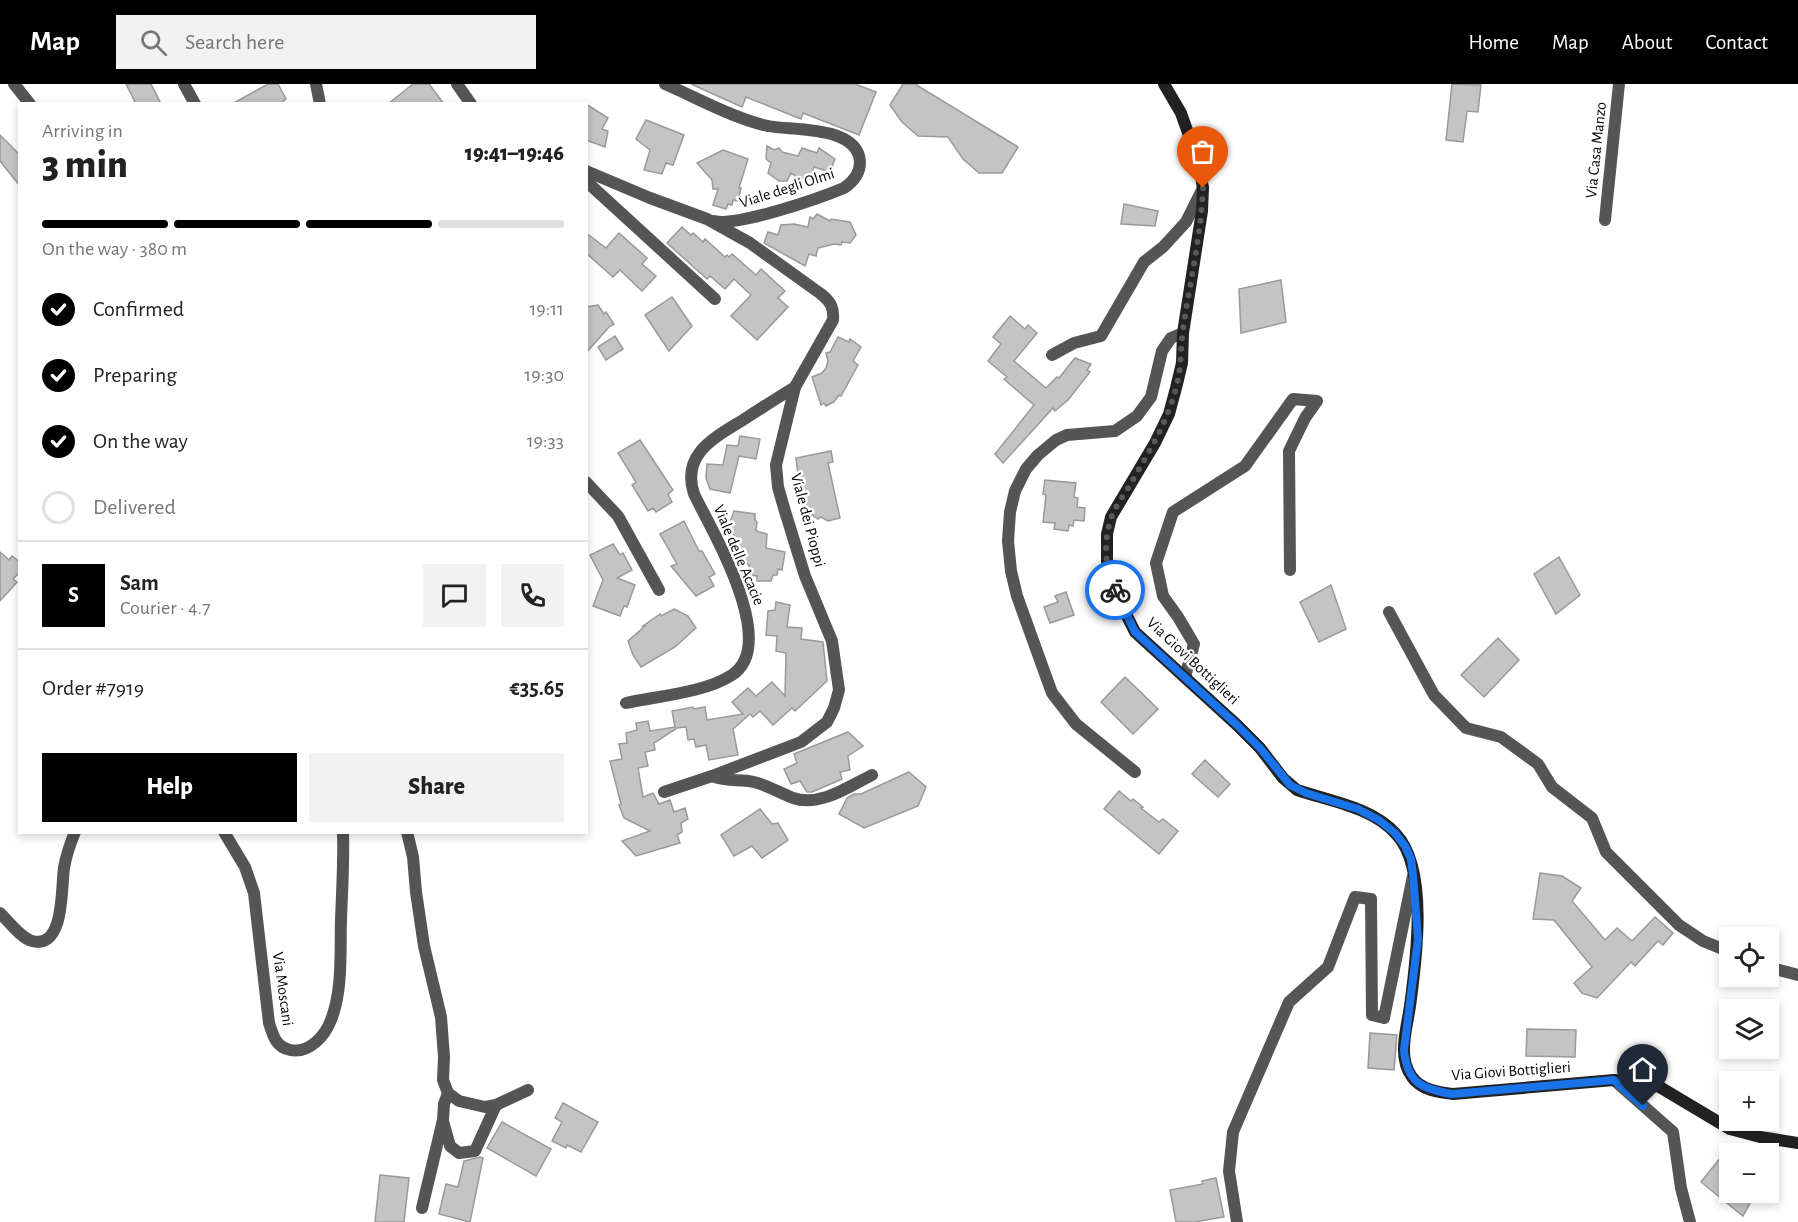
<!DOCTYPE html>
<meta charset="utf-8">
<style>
:root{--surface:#fff;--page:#f2f2f2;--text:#222;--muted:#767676;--line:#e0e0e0;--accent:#000}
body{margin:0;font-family:"Alegreya Sans",sans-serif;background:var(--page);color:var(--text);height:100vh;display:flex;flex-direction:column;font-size:22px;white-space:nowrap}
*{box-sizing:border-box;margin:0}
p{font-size:20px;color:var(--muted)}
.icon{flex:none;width:33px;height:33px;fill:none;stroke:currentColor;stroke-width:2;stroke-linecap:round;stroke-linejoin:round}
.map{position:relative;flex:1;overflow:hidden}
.panel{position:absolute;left:18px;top:18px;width:570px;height:732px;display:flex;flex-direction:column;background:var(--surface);border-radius:0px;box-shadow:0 3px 9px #0003}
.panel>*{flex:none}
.buttons{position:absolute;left:1719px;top:843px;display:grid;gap:12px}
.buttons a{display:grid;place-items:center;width:60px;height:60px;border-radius:0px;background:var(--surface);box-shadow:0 3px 9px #0003;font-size:30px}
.pin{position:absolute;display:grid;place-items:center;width:51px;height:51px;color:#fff;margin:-62px -26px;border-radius:50% 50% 50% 0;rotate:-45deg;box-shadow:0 0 6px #0007}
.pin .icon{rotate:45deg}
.courier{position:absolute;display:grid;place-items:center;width:60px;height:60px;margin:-30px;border:4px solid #1a73e8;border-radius:50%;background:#fff;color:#222;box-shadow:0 2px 8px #0007}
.headline em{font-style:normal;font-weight:800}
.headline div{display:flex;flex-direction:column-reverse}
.headline{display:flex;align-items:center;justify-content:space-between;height:102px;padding:0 24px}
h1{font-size:39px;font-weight:800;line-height:45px}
.bar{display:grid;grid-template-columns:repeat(4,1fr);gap:9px 6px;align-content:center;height:72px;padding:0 24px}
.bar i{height:8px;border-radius:4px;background:var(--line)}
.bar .selected{background:var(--accent)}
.bar p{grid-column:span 4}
.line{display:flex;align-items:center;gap:15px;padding:0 24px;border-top:2px solid var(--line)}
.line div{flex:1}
.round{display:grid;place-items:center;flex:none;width:63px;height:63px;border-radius:0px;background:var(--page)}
ol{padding:0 24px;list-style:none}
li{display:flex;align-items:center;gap:18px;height:66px}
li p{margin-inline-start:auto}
li .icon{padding:6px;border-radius:50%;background:var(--accent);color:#fff;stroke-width:4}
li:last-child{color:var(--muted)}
li i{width:33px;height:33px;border:3px solid var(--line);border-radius:50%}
.cta{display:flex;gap:12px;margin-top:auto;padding:12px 24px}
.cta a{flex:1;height:69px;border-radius:0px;background:var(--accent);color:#fff;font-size:24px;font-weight:800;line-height:69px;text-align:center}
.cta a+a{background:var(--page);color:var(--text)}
header{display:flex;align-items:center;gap:36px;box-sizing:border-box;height:84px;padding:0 30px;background:var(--accent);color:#fff}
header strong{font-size:28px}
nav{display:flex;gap:33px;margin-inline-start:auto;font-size:21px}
.search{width:420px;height:54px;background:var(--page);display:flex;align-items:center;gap:15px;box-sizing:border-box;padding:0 21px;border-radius:0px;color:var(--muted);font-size:22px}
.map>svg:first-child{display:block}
.building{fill:#c4c4c4;stroke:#999;stroke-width:1.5}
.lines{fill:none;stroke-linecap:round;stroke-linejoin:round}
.street{stroke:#555;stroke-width:12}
.secondary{stroke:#222;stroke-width:12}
.done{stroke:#595959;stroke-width:6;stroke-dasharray:0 10.8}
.route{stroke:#1a73e8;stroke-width:8}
.labels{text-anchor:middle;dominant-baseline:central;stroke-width:5;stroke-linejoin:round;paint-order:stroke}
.street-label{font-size:16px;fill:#000;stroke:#fff}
</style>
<header>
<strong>Map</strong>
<div class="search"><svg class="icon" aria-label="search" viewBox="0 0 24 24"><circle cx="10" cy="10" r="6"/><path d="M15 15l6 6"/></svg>Search here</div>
<nav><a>Home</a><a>Map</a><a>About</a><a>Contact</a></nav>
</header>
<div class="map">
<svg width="1798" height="1138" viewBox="0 0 1798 1138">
<rect width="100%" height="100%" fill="#fff"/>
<g class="building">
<polygon points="126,0 151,0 161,20 136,20"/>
<polygon points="268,0 278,0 286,15 280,20 232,20"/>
<polygon points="413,0 429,0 444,20 388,20"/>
<polygon points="691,0 855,0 876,8 859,51 803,29 801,35 746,13 742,23"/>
<polygon points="903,0 915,0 1018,63 1002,89 979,89 963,75 948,53 918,52 902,38 890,21"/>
<polygon points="1452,0 1481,1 1478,28 1467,27 1463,58 1446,56"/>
<polygon points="586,20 608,34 602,45 608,47 605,63 586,56"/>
<polygon points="646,36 684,51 673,81 666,79 662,90 644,86 650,66 636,55"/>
<polygon points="0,51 20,71 20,102 0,77"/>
<polygon points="767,62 774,66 779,64 782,68 798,72 802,64 817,69 819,64 835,75 830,88 814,83 809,95 799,95 791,89 787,97 779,97 768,89 771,79 766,75"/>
<polygon points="723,66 748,75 739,104 741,104 738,117 733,116 732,121 728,120 726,125 713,121 718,105 713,105 712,96 697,79"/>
<polygon points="1124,120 1158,127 1155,142 1121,140"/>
<polygon points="817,130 830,137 831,135 850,138 856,151 850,159 842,158 841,161 834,160 818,164 816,172 809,170 805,182 764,159 768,148 778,151 781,141 794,140 808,143 810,133 813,135"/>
<polygon points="682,143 691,151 693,149 703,158 705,155 725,173 727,171 729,173 732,170 756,191 761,185 785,207 778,214 788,223 757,256 731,232 751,211 734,195 725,205 710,192 707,195 667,159"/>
<polygon points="586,149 606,164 619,149 647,174 642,180 656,192 642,207 620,186 613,193 586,169"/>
<polygon points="1281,196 1286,238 1241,249 1239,205"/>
<polygon points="672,213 692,242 669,267 645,231"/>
<polygon points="598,221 604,230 606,228 614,240 609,243 586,269 586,223"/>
<polygon points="1010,232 1025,245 1028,241 1037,249 1014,277 1046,304 1057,293 1059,294 1075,274 1091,280 1087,286 1090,288 1068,316 1055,327 1053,324 1003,379 995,370 1034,321 1004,295 1007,293 988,277 1001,260 993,253"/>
<polygon points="615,252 623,265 606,276 598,263"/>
<polygon points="838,253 849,258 850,255 861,263 853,277 858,281 841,312 839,311 834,318 826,322 824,319 821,321 812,293 822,289 826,284 828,277 826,269 830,268"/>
<polygon points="740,352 760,355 756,375 739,372 730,409 710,405 706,394 707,380 723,381 727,361 738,362"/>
<polygon points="640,356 673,406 668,410 672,418 656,428 653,424 648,427 632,401 636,398 618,369"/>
<polygon points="831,367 833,378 828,379 840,434 828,437 821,433 818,435 808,428 810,425 803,418 805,415 802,403 799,398 796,374"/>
<polygon points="1045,396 1076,399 1074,413 1078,414 1077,423 1085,424 1084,437 1074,436 1073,442 1069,441 1068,447 1054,445 1055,439 1043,438 1046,411 1043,410"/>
<polygon points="734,427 755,430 755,436 757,438 756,447 767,450 766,464 785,468 782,486 778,485 777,491 773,491 771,497 757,497 757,492 749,491 749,481 739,476 740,465 738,456 728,444"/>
<polygon points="684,437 699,467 702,467 715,490 709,493 714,502 696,512 671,482 677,480 660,450"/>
<polygon points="613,460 620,471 623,469 632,486 617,494 635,501 627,523 624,522 620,532 593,522 603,496 590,471"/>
<polygon points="0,468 9,476 12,472 20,478 20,488 13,495 17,498 0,517"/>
<polygon points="1559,473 1580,511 1556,530 1534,490"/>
<polygon points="1331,501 1346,545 1319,558 1300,518"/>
<polygon points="1066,508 1074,531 1050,539 1044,523 1058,518 1055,512"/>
<polygon points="776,518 790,521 787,543 802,544 801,555 823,558 827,597 795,627 792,624 773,641 760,627 753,633 750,630 733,645 738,671 709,676 706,661 696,663 694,655 688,656 686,643 677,644 654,659 655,666 645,668 648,682 638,684 643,713 653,709 659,720 670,716 674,728 685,724 688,735 681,739 682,748 677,751 680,759 636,772 622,757 650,747 624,734 619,721 621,720 610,677 622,675 619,660 627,659 626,649 637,646 636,639 648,637 650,647 675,643 672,627 693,623 694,625 705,623 707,636 743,630 732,618 748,604 756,612 772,598 785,612 786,569 776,567 777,552 766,551 768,527 775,526"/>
<polygon points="674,525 688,532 696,544 675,563 641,583 633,571 628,557 645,542 643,542 660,530 661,532"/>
<polygon points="1498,554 1519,576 1484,613 1461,591"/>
<polygon points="1125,593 1158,625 1133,650 1101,618"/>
<polygon points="848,648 863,662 848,672 850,686 840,688 842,695 812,708 807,708 800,697 791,700 784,685 797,679 794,670"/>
<polygon points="1205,676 1230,700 1218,713 1192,690"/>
<polygon points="909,688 926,703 918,722 864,744 839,730 847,714 854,710 861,710"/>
<polygon points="1119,707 1131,717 1133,715 1143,723 1141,724 1159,738 1163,735 1178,747 1159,770 1104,725"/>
<polygon points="760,725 772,740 778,739 788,756 762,774 752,762 734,772 721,751"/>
<polygon points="1540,789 1562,792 1581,804 1572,817 1605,856 1617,844 1632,857 1655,833 1673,849 1663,861 1658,857 1635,882 1631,878 1597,914 1582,909 1574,899 1592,883 1554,836 1533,835"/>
<polygon points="1527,945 1576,946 1575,973 1526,972"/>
<polygon points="1370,949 1397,951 1394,986 1368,984"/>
<polygon points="563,1019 598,1038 581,1068 567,1061 566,1064 552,1057 562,1038 555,1034"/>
<polygon points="502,1038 551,1065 536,1092 487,1064"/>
<polygon points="480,1073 483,1074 470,1138 439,1130 446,1100 458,1103 464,1077"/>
<polygon points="1721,1073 1730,1080 1730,1108 1756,1108 1743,1132 1701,1098"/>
<polygon points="380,1091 409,1094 404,1138 375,1138"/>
<polygon points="1216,1094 1224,1133 1195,1138 1176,1138 1170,1106 1203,1100 1202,1097"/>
</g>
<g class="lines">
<g class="street">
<polyline points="14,0 30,20"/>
<polyline points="184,0 195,20"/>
<polyline points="316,0 320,20"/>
<polyline points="457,0 471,20"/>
<path d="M665,0C693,12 721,28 750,37C756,39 762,41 768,42C792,47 858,41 860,78C860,89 853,98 844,104C820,114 737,143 714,137"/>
<path d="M586,87L650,114L707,135L750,159L821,210C831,218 834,224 833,236L795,303L776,381L778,403L784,424L805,492L832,557L839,606L834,624L827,638L801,658L712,692L664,708"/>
<polyline points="586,97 715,215"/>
<polyline points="1605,136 1619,0"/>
<polyline points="1052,271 1074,259 1101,252 1144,178 1163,163 1186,138 1203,104"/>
<polyline points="586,398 618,432 659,506"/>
<polyline points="1389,528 1434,611 1466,644 1501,653 1538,680 1552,703 1592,734 1606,768 1679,841 1703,857 1730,868"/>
<polyline points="1185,593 1194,560 1178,533 1163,512 1156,479 1173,428 1245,382 1293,315 1317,317 1305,334 1289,367 1290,486"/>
<path d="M626,619C658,612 704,609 732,591C780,560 712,447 694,410C681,370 714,354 743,336C760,325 777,314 795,303"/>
<polyline points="1135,688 1076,640 1052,609 1017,512 1011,487 1008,457 1010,428 1015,407 1026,385 1038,371 1056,356 1067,351 1115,347 1137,332 1151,313 1162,267 1171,254 1183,249"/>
<path d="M712,692C729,699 739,694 754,698C767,701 780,709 793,714C820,723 848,703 872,691"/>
<path d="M224,748L245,783L254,809L269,939C273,952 276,963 290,966C309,970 325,952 331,936C343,906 340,867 341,836C342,807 344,777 343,748"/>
<polyline points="407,748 413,773 416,808 424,862 441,933 444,973 443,996 448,1009 459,1017 485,1023 496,1021 528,1006"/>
<path d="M0,829C9,838 21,854 32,857C65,866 61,803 64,784C66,772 70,760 75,748"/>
<polyline points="1768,883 1798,891"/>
<polyline points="1614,996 1673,1048 1681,1104 1690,1138"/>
<polyline points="443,1037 450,1062 459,1069 475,1067 496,1021"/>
<polyline points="422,1124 443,1036 444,1020 448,1009"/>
<polyline points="1237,1138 1229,1087 1233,1048 1289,918 1328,883 1355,813 1371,815 1372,931 1384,934 1413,792"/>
</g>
<path class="secondary" d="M1164,0L1181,29L1199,80L1203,104L1202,127L1183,249L1182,279L1176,304L1169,330L1155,359L1111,433L1107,450V483L1118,514L1135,548L1237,641L1260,664L1283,694L1297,706C1330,717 1372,723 1396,750C1429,785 1416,878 1410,922C1407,944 1397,973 1412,993C1421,1006 1438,1008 1453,1010L1614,996L1653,999L1730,1045L1760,1053L1798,1059"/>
</g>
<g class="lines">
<path class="done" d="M1115,506C1105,484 1103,458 1111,435C1115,422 1125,410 1131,399C1149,368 1167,339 1176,304C1182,282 1180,266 1183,245C1190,198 1201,152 1203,104"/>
<path class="route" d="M1115,506L1135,548L1237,641L1260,664L1290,701L1306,709L1358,725L1379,736L1395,749L1405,762L1411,775L1413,791L1418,855L1404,966C1407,999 1422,1005 1452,1010L1614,996L1643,1022"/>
</g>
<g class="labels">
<g class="street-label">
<text transform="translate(1596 66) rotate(-84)">Via Casa Manzo</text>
<text transform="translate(787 104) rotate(-18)">Viale degli Olmi</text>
<text transform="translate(808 436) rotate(75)">Viale dei Pioppi</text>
<text transform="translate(739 471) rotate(67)">Viale delle Acacie</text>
<text transform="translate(1193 577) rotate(43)">Via Giovi Bottiglieri</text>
<text transform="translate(283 905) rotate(82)">Via Moscani</text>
<text transform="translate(1511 987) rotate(-4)">Via Giovi Bottiglieri</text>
</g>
</g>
</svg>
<div class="buttons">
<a><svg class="icon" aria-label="locate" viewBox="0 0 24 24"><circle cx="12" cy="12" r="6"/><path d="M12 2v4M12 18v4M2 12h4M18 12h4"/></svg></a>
<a><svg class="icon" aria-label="layers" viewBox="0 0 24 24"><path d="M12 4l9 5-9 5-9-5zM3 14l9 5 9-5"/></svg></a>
<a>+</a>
<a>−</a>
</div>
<div class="pin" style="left:1203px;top:104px;background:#ea580c"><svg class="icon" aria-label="bag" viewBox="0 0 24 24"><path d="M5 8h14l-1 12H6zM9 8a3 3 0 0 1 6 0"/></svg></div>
<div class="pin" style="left:1643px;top:1022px;background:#1f2937"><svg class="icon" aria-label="home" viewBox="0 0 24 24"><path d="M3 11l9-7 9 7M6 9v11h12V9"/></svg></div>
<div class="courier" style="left:1115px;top:506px"><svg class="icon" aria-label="bike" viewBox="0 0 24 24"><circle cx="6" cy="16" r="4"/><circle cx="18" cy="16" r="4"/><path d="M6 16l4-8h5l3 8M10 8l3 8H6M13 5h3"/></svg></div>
<section class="panel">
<div class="headline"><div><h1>3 min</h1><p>Arriving in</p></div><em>19:41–19:46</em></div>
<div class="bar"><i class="selected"></i><i class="selected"></i><i class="selected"></i><i></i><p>On the way · 380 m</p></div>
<ol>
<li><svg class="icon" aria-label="check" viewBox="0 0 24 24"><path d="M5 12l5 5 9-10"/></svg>Confirmed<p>19:11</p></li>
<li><svg class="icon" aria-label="check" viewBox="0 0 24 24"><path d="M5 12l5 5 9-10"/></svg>Preparing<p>19:30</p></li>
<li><svg class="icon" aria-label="check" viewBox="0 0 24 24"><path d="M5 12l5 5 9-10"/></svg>On the way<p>19:33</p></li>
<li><i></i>Delivered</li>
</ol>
<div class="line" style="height:108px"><b class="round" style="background:var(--accent);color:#fff">S</b><div><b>Sam</b><p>Courier · 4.7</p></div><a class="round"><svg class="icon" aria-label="chat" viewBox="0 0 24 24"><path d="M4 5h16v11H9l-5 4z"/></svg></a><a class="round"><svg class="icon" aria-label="phone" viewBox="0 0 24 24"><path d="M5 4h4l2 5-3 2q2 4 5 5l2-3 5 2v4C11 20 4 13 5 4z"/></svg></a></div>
<div class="line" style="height:78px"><div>Order #7919</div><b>€35.65</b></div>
<div class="cta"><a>Help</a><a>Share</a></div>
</section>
</div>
